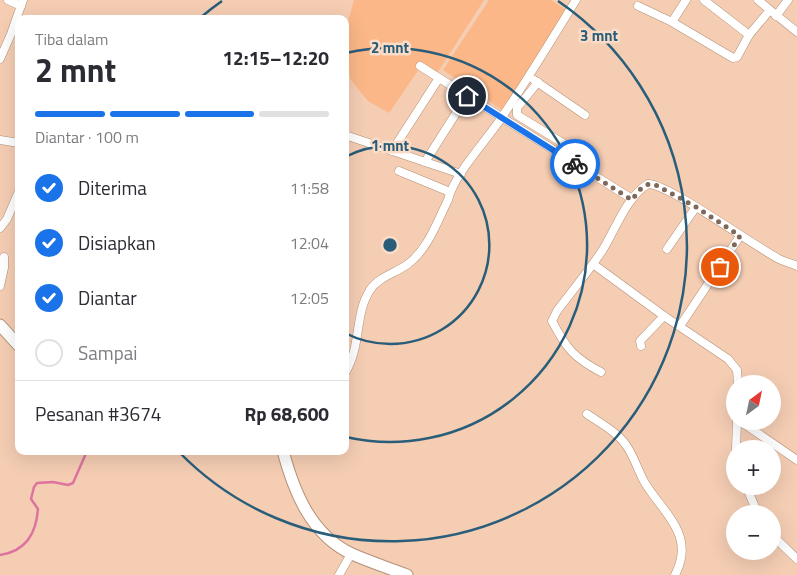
<!DOCTYPE html>
<html lang="id">
<meta charset="utf-8">
<style>
:root{--surface:#fff;--page:#f7f7f7;--text:#2b2b33;--muted:#7c7c81;--line:#e1e1e2;--accent:#1a73e8}
body{margin:0;font-family:"Titillium Web",sans-serif;background:var(--page);color:var(--text);height:100vh;display:flex;flex-direction:column;font-size:19px;white-space:nowrap}
*{box-sizing:border-box;margin:0}
p{font-size:16px;color:var(--muted)}
.icon{flex:none;width:28px;height:28px;fill:none;stroke:currentColor;stroke-width:2;stroke-linecap:round;stroke-linejoin:round}
.map{position:relative;flex:1;overflow:hidden}
.details{position:absolute;left:15px;top:15px;width:334px;height:440px;display:flex;flex-direction:column;background:var(--surface);border-radius:10px;box-shadow:0 5px 20px #0002}
.details>*{flex:none}
.needle{width:32px;rotate:33deg}
.controls{position:absolute;left:726px;top:375px;display:grid;gap:10px}
.controls a{display:grid;place-items:center;width:55px;height:55px;border-radius:50%;background:var(--surface);box-shadow:0 5px 20px #0002;font-size:25px}
.pin{position:absolute;display:grid;place-items:center;width:42px;height:42px;color:#fff;margin:-21px;border:2px solid #fff;border-radius:50%;box-shadow:0 1px 5px #0007}
.courier{position:absolute;display:grid;place-items:center;width:50px;height:50px;margin:-25px;border:4px solid #1a73e8;border-radius:50%;background:#fff;color:#222;box-shadow:0 1px 6px #0007}
.head em{font-style:normal;font-weight:700}
.head div{display:flex;flex-direction:column-reverse}
.head{display:flex;align-items:center;justify-content:space-between;height:85px;padding:0 20px}
h1{font-size:32px;font-weight:700;line-height:38px}
.bar{display:grid;grid-template-columns:repeat(4,1fr);gap:8px 5px;align-content:center;height:60px;padding:0 20px}
.bar i{height:6px;border-radius:4px;background:var(--line)}
.bar .on{background:var(--accent)}
.bar p{grid-column:span 4}
.line{display:flex;align-items:center;gap:12px;padding:0 20px;border-top:1px solid var(--line)}
.line div{flex:1}
ol{padding:0 20px;list-style:none}
li{display:flex;align-items:center;gap:15px;height:55px}
li p{margin-inline-start:auto}
li .icon{padding:5px;border-radius:50%;background:var(--accent);color:#fff;stroke-width:4}
li:last-child{color:var(--muted)}
li i{width:28px;height:28px;border:2px solid var(--line);border-radius:50%}
.map>svg:first-child{display:block}
.green{fill:#fbb788}
.lines{fill:none;stroke-linecap:round;stroke-linejoin:round}
.stream{stroke:#dd739f;stroke-width:2.5}
.street-casing{stroke:#b49077;stroke-width:9}
.secondary-casing{stroke:#b49077;stroke-width:13}
.street{stroke:#fff;stroke-width:8}
.secondary{stroke:#fff;stroke-width:11}
.done{stroke:#7f6858;stroke-width:5;stroke-dasharray:0 9}
.route{stroke:#1a73e8;stroke-width:6}
.ring{fill:none;stroke:#295d7a;stroke-width:2.5}
.centre{fill:#295d7a;stroke:#fbdcc7;stroke-width:2.5}
.ring-label{font-size:15px;text-anchor:middle;font-weight:bold;fill:#295d7a;stroke:#fbdcc7;stroke-width:5;stroke-linejoin:round;paint-order:stroke}
</style>
<div class="map">
<svg width="797" height="575" viewBox="0 0 797 575">
<rect width="100%" height="100%" fill="#f4cdb3"/>
<g class="green">
<polygon points="354,0 484,0 436,75 421,66 389,113 368,101 350,79 345,33"/>
<polygon points="489,0 551,0 568,11 502,110 443,70"/>
</g>
<g class="lines">
<path class="stream" d="M0,555C26,551 36,534 38,509L31,499L34,487L37,483L53,482L68,485L73,483L87,451"/>
<defs>
<g id="street">
<polyline points="8,0 21,6"/>
<polyline points="704,0 749,35"/>
<polyline points="758,0 770,10"/>
<polyline points="638,6 672,22 733,58 737,57 749,35 770,10 797,32"/>
<polyline points="776,16 788,0"/>
<polyline points="672,22 686,0"/>
<polyline points="0,59 11,34 23,0"/>
<polyline points="420,66 632,199"/>
<polyline points="534,80 585,115"/>
<polyline points="538,82 517,108 517,115 566,145"/>
<polyline points="345,135 461,174"/>
<polyline points="0,140 19,143"/>
<polyline points="392,151 439,78"/>
<polyline points="425,162 467,96"/>
<polyline points="399,171 450,192"/>
<polyline points="0,228 7,219 19,191"/>
<polyline points="667,249 696,207"/>
<polyline points="593,264 664,316 728,359 737,370 738,384"/>
<polyline points="0,286 4,268 4,257"/>
<polyline points="680,326 740,236"/>
<polyline points="641,346 640,341 664,316"/>
<path d="M601,372C574,358 566,348 552,321L557,311C572,291 588,272 602,251C615,231 626,197 648,184C667,183 754,246 779,259C785,262 791,263 797,266"/>
<path d="M345,373C362,345 354,315 370,290C378,277 396,273 408,264C428,249 437,222 448,200C454,174 487,140 502,117C528,79 552,39 576,0"/>
<path d="M587,414C600,423 617,432 626,445C634,456 638,471 645,483C664,514 696,535 675,575"/>
<polyline points="740,421 797,460"/>
<polyline points="736,449 737,421"/>
<polyline points="746,486 758,514"/>
<polyline points="772,535 797,559"/>
<polyline points="339,575 351,554"/>
</g>
<g id="secondary">
<polyline points="0,325 19,346"/>
<path d="M283,451C294,492 311,535 352,554C370,562 389,568 407,575"/>
</g>
</defs>
<use href="#street" class="street-casing"/>
<use href="#secondary" class="secondary-casing"/>
<use href="#street" class="street"/>
<use href="#secondary" class="secondary"/>
</g>
<g class="lines">
<path class="done" d="M575,164L632,200C638,192 643,183 654,184L696,207L740,236L720,267"/>
<polyline class="route" points="467,96 575,164"/>
</g>
<g class="ring">
<path d="M345 157A99 99 0 1 1 345 333"/>
<path d="M346 53A197 197 0 1 1 346 437"/>
<path d="M200 18A296 296 0 0 1 222 1M558 1A296 296 0 1 1 179 452"/>
</g>
<circle cx="390" cy="245" r="8" class="centre"/>
<g class="ring-label">
<text x="599" y="41">3 mnt</text>
<text x="390" y="53">2 mnt</text>
<text x="390" y="151">1 mnt</text>
</g>
</svg>
<div class="controls">
<a><svg class="needle" viewBox="-14 -14 28 28"><path d="M0-13l5 13h-10z" fill="#e53935"/><path d="M0 13l5-13h-10z" fill="#7c7c81"/></svg></a>
<a>+</a>
<a>−</a>
</div>
<div class="pin" style="left:720px;top:267px;background:#ea580c"><svg class="icon" aria-label="bag" viewBox="0 0 24 24"><path d="M5 8h14l-1 12H6zM9 8a3 3 0 0 1 6 0"/></svg></div>
<div class="pin" style="left:467px;top:96px;background:#1f2937"><svg class="icon" aria-label="home" viewBox="0 0 24 24"><path d="M3 11l9-7 9 7M6 9v11h12V9"/></svg></div>
<div class="courier" style="left:575px;top:164px"><svg class="icon" aria-label="bike" viewBox="0 0 24 24"><circle cx="6" cy="16" r="4"/><circle cx="18" cy="16" r="4"/><path d="M6 16l4-8h5l3 8M10 8l3 8H6M13 5h3"/></svg></div>
<section class="details">
<div class="head"><div><h1>2 mnt</h1><p>Tiba dalam</p></div><em>12:15–12:20</em></div>
<div class="bar"><i class="on"></i><i class="on"></i><i class="on"></i><i></i><p>Diantar · 100 m</p></div>
<ol>
<li><svg class="icon" aria-label="check" viewBox="0 0 24 24"><path d="M5 12l5 5 9-10"/></svg>Diterima<p>11:58</p></li>
<li><svg class="icon" aria-label="check" viewBox="0 0 24 24"><path d="M5 12l5 5 9-10"/></svg>Disiapkan<p>12:04</p></li>
<li><svg class="icon" aria-label="check" viewBox="0 0 24 24"><path d="M5 12l5 5 9-10"/></svg>Diantar<p>12:05</p></li>
<li><i></i>Sampai</li>
</ol>
<div class="line" style="height:65px"><div>Pesanan #3674</div><b>Rp 68,600</b></div>
</section>
</div>
